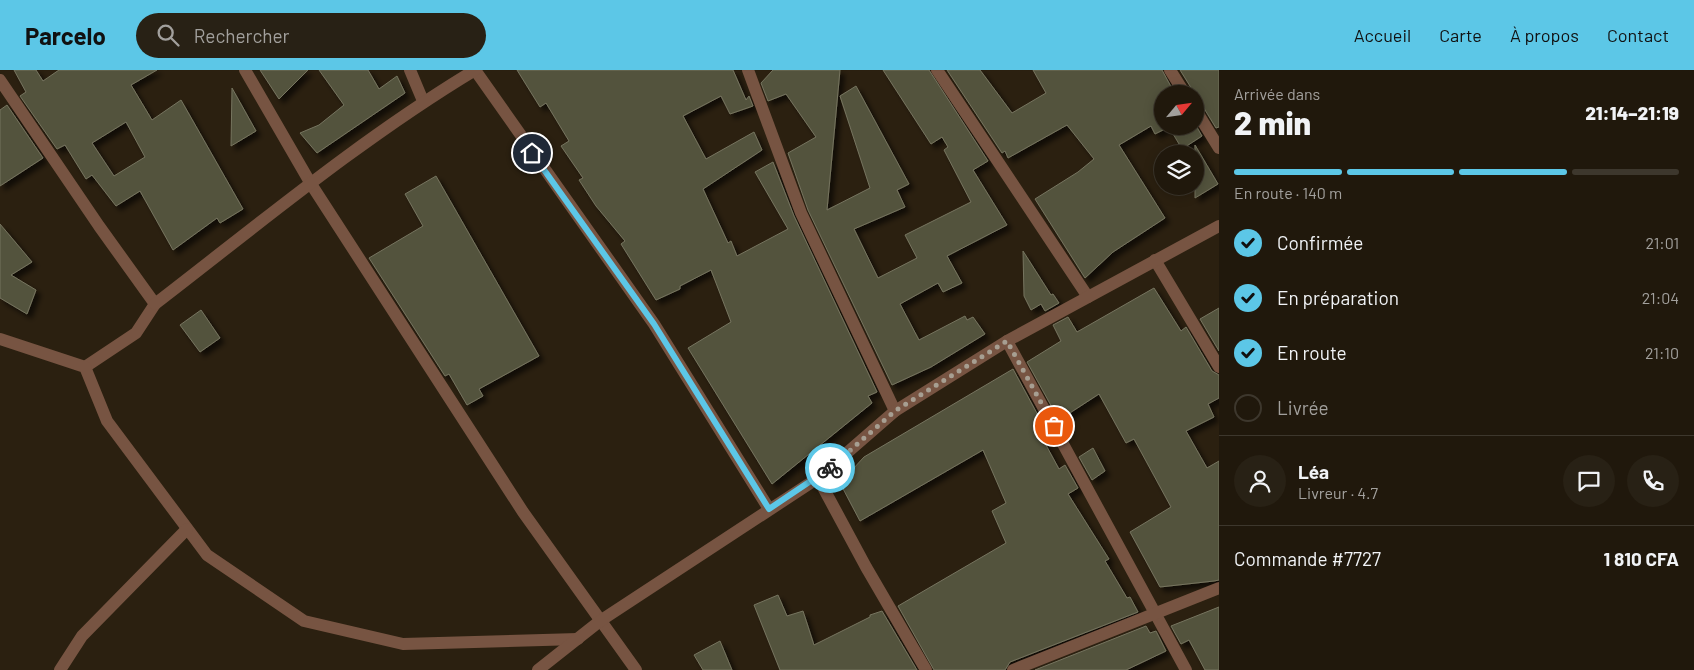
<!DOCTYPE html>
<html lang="fr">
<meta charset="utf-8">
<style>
:root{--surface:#20180c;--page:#282115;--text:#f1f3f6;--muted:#a2a09d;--line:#3d372d;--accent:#5cc7e7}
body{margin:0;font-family:Barlow,sans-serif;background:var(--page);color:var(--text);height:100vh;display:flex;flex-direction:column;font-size:19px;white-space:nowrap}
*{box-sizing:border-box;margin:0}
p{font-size:16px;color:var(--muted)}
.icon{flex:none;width:28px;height:28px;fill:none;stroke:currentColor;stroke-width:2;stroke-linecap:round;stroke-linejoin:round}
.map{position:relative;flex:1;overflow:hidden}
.panel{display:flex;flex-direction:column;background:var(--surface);width:475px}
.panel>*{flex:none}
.needle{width:32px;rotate:61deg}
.buttons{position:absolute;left:1154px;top:15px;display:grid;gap:10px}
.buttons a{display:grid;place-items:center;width:50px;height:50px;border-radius:50%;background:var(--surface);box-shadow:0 2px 12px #0003,0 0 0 1px var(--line);font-size:25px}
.pin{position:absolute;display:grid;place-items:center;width:42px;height:42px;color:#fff;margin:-21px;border:2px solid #fff;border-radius:50%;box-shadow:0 1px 5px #0007}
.courier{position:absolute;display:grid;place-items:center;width:50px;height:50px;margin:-25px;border:4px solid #5cc7e7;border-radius:50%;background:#fff;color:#222;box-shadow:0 1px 6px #0007}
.headline em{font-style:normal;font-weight:800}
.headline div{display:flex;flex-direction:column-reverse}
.headline{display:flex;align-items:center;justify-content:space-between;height:85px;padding:0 15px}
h1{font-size:32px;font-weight:800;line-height:38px}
.bar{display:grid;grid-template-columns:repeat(4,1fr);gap:8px 5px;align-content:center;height:60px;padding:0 15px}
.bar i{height:6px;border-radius:4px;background:var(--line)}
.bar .current{background:var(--accent)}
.bar p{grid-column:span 4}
.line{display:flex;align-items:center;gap:12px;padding:0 15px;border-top:1px solid var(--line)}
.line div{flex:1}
.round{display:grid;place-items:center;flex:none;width:52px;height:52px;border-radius:26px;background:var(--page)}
ol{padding:0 15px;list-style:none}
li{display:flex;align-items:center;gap:15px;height:55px}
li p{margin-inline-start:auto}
li .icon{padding:5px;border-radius:50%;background:var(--accent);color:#111;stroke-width:4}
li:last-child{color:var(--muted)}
li i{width:28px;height:28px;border:2px solid var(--line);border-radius:50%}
header{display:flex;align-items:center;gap:30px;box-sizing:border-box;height:70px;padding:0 25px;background:var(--accent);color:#111}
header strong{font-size:24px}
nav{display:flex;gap:28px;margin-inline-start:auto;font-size:18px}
.search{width:350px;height:45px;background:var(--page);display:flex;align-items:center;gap:12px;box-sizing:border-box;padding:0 18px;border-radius:28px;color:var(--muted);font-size:19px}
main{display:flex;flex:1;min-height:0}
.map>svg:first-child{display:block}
.building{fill:#53523e;stroke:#76755f;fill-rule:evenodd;filter:url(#shadow)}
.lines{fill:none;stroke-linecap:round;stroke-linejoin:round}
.minor{stroke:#775442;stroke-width:12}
.done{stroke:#a79f92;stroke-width:5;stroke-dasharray:0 9}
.route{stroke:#5cc7e7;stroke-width:6}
</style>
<header>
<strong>Parcelo</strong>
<div class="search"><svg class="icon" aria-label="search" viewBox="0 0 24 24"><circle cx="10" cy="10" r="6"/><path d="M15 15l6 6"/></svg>Rechercher</div>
<nav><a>Accueil</a><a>Carte</a><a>À propos</a><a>Contact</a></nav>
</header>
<main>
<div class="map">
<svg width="1219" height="600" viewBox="0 0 1219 600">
<defs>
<filter id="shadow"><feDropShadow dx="4.5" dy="4.5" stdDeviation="2.5" flood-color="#0009"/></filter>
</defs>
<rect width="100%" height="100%" fill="#2b2010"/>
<g class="building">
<path d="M14,0H36L43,11L59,0H157L131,15L152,50L181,30L243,139L220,153L217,148L173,180L140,121L116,136L92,105L86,109L65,75L57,79L20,26L26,22ZM126,52L145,87L114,106L92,73Z"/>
<polygon points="260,0 308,0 279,29"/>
<polygon points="319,0 368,0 379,19 397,6 405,23 317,83 300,63 319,55 344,35"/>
<polygon points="517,0 733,0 746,30 749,26 753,36 730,44 721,26 683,46 706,89 754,62 762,80 703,119 728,173 731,171 737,186 788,159 755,102 773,92 794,146 877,322 868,326 872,333 772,414 688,278 731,252 711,200 680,216 680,219 656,230 621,174 625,171 596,136 579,110 583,108 561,76 569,71 546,33 540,37"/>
<polygon points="773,0 840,0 827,140 870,118 840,26 856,16 909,114 897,120 905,137 854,159 878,208 917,188 905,165 971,132 944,80 948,77 942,67 931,74 883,0 929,0 988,91 973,100 1007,155 947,186 962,213 943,222 938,213 900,234 919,270 965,246 967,250 973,247 985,264 931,297 892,315 808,140 788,83 816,67 786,24 768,31 761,13"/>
<polygon points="947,0 980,0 1012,43 1046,23 1033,0 1162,0 1175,24 1162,24 1162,56 1195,54 1202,66 1182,79 1169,57 1155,64 1151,56 1119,75 1165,148 1113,182 1085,208 1035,129 1078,102 1094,89 1067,55 1008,88 1005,81 1002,83"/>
<polygon points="1180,0 1219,0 1219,57 1216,58 1202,35 1195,31 1195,24"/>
<polygon points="232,18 256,61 231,76"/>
<polygon points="7,35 43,88 0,116 0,40"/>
<polygon points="1195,75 1218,114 1195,128"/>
<polygon points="436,106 539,286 479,319 483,326 467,335 449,304 445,306 369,188 423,156 405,124"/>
<polygon points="0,154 32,192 11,205 36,220 27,244 0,228"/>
<polygon points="1023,181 1051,225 1053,224 1059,233 1045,241 1041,234 1031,240 1024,226"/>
<polygon points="1154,218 1181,261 1186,257 1212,301 1219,305 1219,328 1208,334 1214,347 1186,361 1207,398 1219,391 1219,510 1214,511 1160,517 1130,462 1171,437 1134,369 1126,373 1099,324 1059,350 1027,292 1061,271 1053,255 1068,247 1077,262"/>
<polygon points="1219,238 1219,281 1200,249"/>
<polygon points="201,240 220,268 200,282 180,255"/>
<polygon points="1013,299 1046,360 1040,364 1059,399 1065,395 1078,418 1068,424 1109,489 1105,491 1127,528 1130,527 1138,542 1010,592 1005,600 934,600 898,536 1006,473 992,441 1006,433 983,380 860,451 840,413 864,387"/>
<polygon points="1093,378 1105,401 1092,410 1079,387"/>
<polygon points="778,525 787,546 803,541 814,575 870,547 870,545 882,541 917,600 780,600 754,535"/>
<polygon points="1219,537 1219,600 1205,600 1189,570 1181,574 1171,556"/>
<polygon points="1146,556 1150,563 1156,561 1166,581 1126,600 1035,600"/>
<polygon points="720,571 732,600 703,600 694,585"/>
</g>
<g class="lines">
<g class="minor">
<polyline points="245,0 311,114 523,442 636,600"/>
<polyline points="410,0 423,31"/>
<polyline points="475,0 654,254 769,439"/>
<polyline points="748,0 801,143 895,341"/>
<polyline points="937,0 1088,227"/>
<polyline points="1170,0 1185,24"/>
<polyline points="0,10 99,156 155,234 136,263 85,297"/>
<polyline points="1195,39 1219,78"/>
<polyline points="1155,190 1219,297"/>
<path d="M155,234C259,154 362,68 475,0"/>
<polyline points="0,269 85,297 107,351 207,485 304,551 403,574 578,569"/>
<polyline points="1007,271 1186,600"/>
<polyline points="818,408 866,497 926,600"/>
<polyline points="60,600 82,566 187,459"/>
<polyline points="538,600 600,551 818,408 895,341 1007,271 1219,156"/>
<polyline points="1013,600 1219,518"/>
</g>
</g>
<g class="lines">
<polyline class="done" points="830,398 895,341 1007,271 1054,356"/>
<polyline class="route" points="532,83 654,254 769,439 830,398"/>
</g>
</svg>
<div class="buttons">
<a><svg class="needle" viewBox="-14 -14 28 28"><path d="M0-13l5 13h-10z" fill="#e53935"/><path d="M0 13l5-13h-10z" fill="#a2a09d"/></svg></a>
<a><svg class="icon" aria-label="layers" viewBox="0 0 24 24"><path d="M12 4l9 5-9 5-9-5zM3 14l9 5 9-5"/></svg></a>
</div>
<div class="pin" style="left:1054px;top:356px;background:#ea580c"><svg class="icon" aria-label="bag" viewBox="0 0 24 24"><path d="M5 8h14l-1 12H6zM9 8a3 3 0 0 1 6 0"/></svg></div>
<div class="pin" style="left:532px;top:83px;background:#1f2937"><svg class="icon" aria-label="home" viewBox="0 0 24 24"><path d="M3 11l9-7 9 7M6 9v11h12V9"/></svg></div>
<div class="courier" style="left:830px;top:398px"><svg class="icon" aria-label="bike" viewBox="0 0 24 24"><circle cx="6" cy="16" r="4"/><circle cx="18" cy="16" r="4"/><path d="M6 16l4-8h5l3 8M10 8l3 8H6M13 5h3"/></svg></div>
</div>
<section class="panel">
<div class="headline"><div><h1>2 min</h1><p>Arrivée dans</p></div><em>21:14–21:19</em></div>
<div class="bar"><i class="current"></i><i class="current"></i><i class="current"></i><i></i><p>En route · 140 m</p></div>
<ol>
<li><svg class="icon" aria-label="check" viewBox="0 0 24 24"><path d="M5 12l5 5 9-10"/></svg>Confirmée<p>21:01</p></li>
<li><svg class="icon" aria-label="check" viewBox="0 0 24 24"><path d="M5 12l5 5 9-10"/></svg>En préparation<p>21:04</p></li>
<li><svg class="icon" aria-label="check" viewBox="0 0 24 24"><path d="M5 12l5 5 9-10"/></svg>En route<p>21:10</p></li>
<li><i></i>Livrée</li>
</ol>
<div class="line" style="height:90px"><a class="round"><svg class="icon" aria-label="person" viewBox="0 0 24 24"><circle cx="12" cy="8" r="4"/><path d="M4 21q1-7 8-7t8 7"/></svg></a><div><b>Léa</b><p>Livreur · 4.7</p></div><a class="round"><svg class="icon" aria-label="chat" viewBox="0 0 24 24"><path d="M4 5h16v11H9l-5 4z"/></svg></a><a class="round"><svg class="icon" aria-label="phone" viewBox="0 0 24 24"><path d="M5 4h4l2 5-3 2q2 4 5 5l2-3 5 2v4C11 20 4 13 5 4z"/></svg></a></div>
<div class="line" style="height:65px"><div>Commande #7727</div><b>1 810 CFA</b></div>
</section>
</main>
